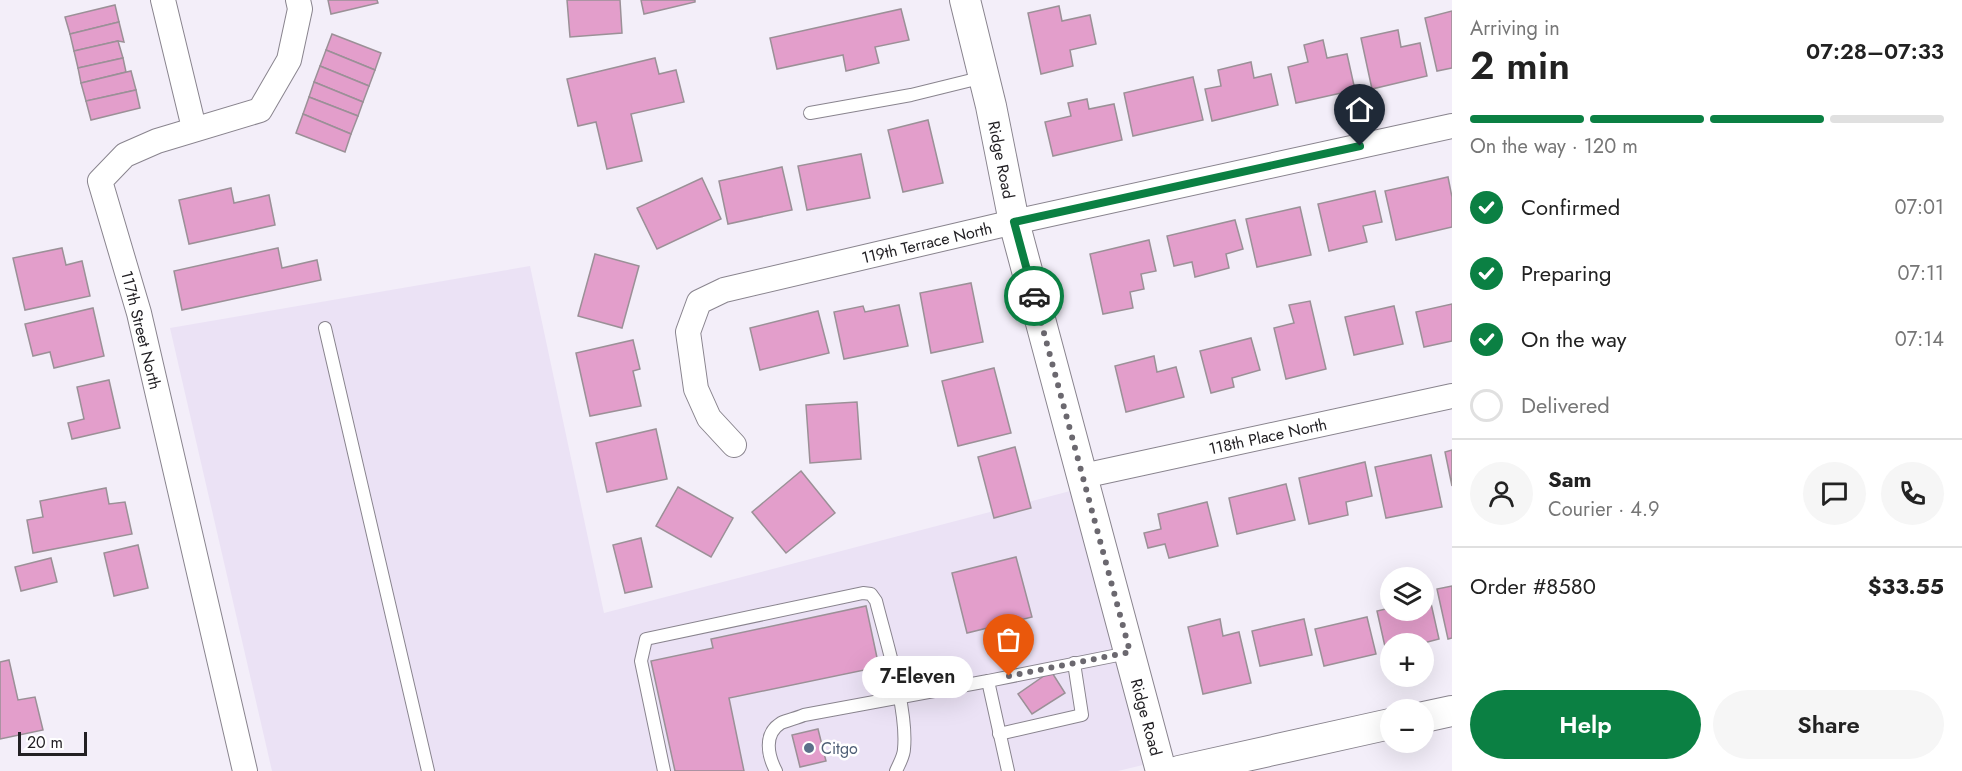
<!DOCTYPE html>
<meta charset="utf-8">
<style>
:root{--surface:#fff;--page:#f6f6f6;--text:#222;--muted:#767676;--line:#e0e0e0;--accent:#0b8043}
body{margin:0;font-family:Jost,sans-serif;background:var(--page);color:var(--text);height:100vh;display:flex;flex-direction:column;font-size:22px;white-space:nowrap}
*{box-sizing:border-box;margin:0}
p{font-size:20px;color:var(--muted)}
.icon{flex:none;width:33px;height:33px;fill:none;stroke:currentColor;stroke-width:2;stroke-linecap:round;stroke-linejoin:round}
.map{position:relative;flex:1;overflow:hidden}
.details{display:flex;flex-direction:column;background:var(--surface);width:510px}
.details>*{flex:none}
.tools{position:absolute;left:1380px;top:567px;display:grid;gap:12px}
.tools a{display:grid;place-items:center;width:54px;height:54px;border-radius:50%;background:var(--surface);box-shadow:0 6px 24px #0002;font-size:30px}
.scale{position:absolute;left:18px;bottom:15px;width:69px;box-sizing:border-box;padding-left:6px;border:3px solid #222024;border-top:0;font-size:16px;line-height:21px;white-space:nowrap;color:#222024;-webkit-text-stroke:4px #fff;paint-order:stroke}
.pin{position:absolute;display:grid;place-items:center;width:51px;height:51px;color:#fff;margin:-62px -26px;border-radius:50% 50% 50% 0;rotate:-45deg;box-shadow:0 0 6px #0007}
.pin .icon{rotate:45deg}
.courier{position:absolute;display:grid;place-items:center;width:60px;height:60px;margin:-30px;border:4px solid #0b8043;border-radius:50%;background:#fff;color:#222;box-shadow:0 2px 8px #0007}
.bubble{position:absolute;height:42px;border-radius:21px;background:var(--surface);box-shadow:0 6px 24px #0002;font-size:20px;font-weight:600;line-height:42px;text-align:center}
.summary em{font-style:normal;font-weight:600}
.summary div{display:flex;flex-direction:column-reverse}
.summary{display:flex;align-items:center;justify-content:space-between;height:102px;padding:0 18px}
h1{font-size:39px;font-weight:600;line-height:45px}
.bar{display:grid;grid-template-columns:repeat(4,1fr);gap:9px 6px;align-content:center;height:72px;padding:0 18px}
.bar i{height:8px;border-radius:4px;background:var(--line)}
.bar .on{background:var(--accent)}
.bar p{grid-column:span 4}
.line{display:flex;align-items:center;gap:15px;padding:0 18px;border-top:2px solid var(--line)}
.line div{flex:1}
.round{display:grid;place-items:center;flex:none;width:63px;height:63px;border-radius:32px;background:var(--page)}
ol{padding:0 18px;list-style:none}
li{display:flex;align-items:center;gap:18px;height:66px}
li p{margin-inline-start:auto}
li .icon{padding:6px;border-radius:50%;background:var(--accent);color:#fff;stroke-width:4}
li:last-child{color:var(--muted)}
li i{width:33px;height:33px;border:3px solid var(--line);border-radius:50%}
.button{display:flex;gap:12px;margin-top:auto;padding:12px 18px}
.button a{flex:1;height:69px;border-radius:36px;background:var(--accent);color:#fff;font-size:24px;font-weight:600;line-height:69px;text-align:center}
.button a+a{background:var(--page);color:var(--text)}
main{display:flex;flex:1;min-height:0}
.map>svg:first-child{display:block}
.built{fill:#ebe2f5}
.building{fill:#e39ecb;stroke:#9b9097;stroke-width:1.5}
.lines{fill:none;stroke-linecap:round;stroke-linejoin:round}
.service-casing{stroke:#89848e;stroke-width:14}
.minor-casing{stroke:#89848e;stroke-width:26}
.tertiary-casing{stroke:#89848e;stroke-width:32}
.service{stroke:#fff;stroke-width:12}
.minor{stroke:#fff;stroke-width:24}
.tertiary{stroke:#fff;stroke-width:30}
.done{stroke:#6b686f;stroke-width:6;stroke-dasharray:0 10.8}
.route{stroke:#0b8043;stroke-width:8}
.service-dot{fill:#5c6f8a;stroke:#fff;stroke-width:2}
.labels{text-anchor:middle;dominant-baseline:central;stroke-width:5;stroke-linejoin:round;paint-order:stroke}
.street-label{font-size:16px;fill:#222024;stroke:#fff}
.service-label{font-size:16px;fill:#4e5e75;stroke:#fff;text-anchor:start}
</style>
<main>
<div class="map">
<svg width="1452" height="771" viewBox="0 0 1452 771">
<rect width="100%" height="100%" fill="#f3eef9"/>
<polygon class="built" points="530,266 604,613 1074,490 1147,764 1118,771 272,771 170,328"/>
<g class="building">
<polygon points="328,0 377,0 378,3 331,14"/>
<polygon points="567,0 620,0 622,33 570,37"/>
<polygon points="641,0 695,0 695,2 644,14"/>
<polygon points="115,5 119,22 70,34 65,17"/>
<polygon points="1059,6 1062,21 1090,15 1096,44 1070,50 1073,66 1041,74 1028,13"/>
<polygon points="901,9 909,40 875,47 879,63 846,71 843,55 777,69 770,38"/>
<polygon points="1452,11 1452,68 1437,71 1425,18"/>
<polygon points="119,22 124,42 118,41 74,51 70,34"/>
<polygon points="1398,30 1401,47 1420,43 1427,76 1372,89 1361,38"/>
<polygon points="332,34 381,53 375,70 326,50"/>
<polygon points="1323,40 1327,58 1347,54 1355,90 1296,103 1288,67 1308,62 1304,45"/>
<polygon points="118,41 123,58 78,68 74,51"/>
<polygon points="326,50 375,70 369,86 320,66"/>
<polygon points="123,58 126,72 81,83 78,68"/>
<polygon points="655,58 659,74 676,70 684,102 631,114 642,161 607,169 596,122 578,126 567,79"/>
<polygon points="1251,62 1254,78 1271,74 1278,105 1212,121 1205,89 1221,86 1218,70"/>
<polygon points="320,66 369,86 363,102 314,82"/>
<polygon points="131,71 136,90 86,101 81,83"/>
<polygon points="1193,77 1203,120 1133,136 1124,93"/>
<polygon points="314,82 363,102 358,116 309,97"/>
<polygon points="136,90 140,108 91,120 86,101"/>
<polygon points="309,97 358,116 351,134 303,114"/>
<polygon points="1087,99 1089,109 1114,104 1122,140 1053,156 1045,122 1071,116 1068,103"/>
<polygon points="303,114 351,134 345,152 296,133"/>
<polygon points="928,120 943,183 903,192 888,130"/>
<polygon points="861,154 870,198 807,210 798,166"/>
<polygon points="782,167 792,210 728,224 719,181"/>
<polygon points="1448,177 1452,197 1452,227 1396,240 1385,191"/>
<polygon points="702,178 721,219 657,249 637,208"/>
<polygon points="231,188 234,203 269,195 275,225 189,244 179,200"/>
<polygon points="1375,191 1382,222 1363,226 1367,242 1329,251 1318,204"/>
<polygon points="1300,207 1311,255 1257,267 1246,219"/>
<polygon points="1235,220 1243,249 1226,254 1229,268 1195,277 1192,262 1174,266 1167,236"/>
<polygon points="1149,240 1156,271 1141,274 1144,289 1130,292 1133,308 1103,314 1090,254"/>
<polygon points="62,248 66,265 82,261 90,296 25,310 13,258"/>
<polygon points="278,248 282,268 317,260 321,280 182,310 174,271"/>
<polygon points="595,254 639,266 622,328 578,316"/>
<polygon points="971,283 983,342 931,353 920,293"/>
<polygon points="1310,301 1326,369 1286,379 1274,328 1294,323 1289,305"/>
<polygon points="1452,304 1452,341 1424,347 1416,312"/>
<polygon points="899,305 908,346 844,359 834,312 863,306 865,312"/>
<polygon points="1394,306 1403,344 1354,355 1345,317"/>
<polygon points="93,308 104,356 54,368 50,352 33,356 25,324"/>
<polygon points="818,311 829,353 760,370 750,328"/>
<polygon points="1251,338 1260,370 1232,378 1234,387 1211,393 1200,351"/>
<polygon points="633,340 640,369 633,371 641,406 590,416 576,353"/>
<polygon points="1154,356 1157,372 1176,367 1184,397 1126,412 1115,366"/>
<polygon points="994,368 1011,433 958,446 942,381"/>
<polygon points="109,380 120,428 72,439 68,423 84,419 77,387"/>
<polygon points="857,402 861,459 810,463 806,405"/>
<polygon points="656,429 667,479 607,492 596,443"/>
<polygon points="1015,447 1031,508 994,518 978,457"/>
<polygon points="1452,450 1452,486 1445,452"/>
<polygon points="1431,455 1442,507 1386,518 1375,467"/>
<polygon points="1365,462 1372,496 1346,502 1348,515 1309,524 1299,478"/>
<polygon points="801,471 835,513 786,553 752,512"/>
<polygon points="1286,484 1295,520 1237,534 1229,498"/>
<polygon points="678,487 733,518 711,557 656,526"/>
<polygon points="106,488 109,504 125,502 132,534 33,553 27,520 43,517 40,501"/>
<polygon points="1207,502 1218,546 1169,558 1165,544 1148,548 1144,533 1161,529 1158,514"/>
<polygon points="641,538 652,587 625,593 613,545"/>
<polygon points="138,545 148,588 114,596 104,553"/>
<polygon points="1016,557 1032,617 967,633 952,573"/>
<polygon points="51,558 57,582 21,591 15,567"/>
<polygon points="1452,586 1452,638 1448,639 1437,589"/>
<polygon points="1430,599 1439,639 1420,644 1390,644 1390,650 1386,651 1377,611 1390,608 1390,610 1424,610 1424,601"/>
<polygon points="866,606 879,667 729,698 744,771 675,771 651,661 713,648 711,639"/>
<polygon points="1367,617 1376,654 1324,666 1315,629"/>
<polygon points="1220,619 1223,636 1239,632 1251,683 1203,694 1188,627"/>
<polygon points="1304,619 1312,655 1260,666 1252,631"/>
<polygon points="9,660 18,700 35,697 43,730 0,739 0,662"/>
<polygon points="1051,671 1065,693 1032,714 1018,694"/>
<polygon points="818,729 826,761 800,767 792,735"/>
</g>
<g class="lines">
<defs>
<g id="service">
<polyline points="810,113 911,95 984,77"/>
<polyline points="325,328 428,771"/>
<polyline points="999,734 1082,715 1074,663"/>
<path d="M664,771L641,661L646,639L863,593L871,594L876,601C886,641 908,710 904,749C904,756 899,764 896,771"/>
<path d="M776,771C768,756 763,734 781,723C788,720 797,718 804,715L988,681"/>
<polyline points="1008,771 988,681 1128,653"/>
</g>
<g id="minor">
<polyline points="163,0 194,128"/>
<path id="s1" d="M734,445L709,418L696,389L688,332L699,302L724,290L1014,222L1452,126"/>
<path id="s2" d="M1083,476L1452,396"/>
<polyline points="245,771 139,313 100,181 125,155 157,141 260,110 289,60 300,9 298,0"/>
</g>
<g id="tertiary">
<path id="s3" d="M965,0L991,106L1014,222L1161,771"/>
<polyline points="1424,717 1452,711"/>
<polyline points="1179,771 1390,724"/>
</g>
</defs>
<use href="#service" class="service-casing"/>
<use href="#minor" class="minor-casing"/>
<use href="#tertiary" class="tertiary-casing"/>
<use href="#service" class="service"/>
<use href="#minor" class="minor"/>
<use href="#tertiary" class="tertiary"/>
</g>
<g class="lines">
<polyline class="done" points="1009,676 1130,652 1034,296"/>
<polyline class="route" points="1034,296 1014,222 1360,146"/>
</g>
<circle class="service-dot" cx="809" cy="748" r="6"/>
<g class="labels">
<g class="street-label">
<text stroke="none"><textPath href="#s3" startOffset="164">Ridge Road</textPath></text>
<text stroke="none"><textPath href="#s1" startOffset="394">119th Terrace North</textPath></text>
<text transform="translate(141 330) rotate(76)">117th Street North</text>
<text stroke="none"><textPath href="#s2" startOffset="189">118th Place North</textPath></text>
<text stroke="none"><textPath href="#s3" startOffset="740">Ridge Road</textPath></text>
</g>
<g class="service-label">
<text x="821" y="748">Citgo</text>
</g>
</g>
</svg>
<div class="tools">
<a><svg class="icon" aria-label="layers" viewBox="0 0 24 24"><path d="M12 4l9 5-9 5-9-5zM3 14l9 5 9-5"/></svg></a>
<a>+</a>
<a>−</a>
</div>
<div class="scale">20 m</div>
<div class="pin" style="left:1009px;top:676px;background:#ea580c"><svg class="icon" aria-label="bag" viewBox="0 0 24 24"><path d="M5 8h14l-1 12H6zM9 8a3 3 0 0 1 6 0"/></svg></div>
<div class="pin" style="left:1360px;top:146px;background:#1f2937"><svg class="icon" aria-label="home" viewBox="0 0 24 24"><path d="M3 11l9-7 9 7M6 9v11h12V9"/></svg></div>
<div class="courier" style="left:1034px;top:296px"><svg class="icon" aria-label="car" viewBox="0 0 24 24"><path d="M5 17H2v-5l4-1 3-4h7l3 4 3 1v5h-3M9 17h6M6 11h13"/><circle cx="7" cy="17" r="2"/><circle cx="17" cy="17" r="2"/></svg></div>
<div class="bubble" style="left:862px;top:656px;width:111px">7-Eleven</div>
</div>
<section class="details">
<div class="summary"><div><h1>2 min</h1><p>Arriving in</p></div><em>07:28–07:33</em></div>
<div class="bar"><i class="on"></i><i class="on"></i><i class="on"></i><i></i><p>On the way · 120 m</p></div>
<ol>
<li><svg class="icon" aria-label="check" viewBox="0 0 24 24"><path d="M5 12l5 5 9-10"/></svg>Confirmed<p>07:01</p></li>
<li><svg class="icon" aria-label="check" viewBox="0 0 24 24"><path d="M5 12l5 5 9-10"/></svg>Preparing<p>07:11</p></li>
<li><svg class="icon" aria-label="check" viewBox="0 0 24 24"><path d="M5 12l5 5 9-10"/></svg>On the way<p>07:14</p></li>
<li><i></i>Delivered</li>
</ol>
<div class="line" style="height:108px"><a class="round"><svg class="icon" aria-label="person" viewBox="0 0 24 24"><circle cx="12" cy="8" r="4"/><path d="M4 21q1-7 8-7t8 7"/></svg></a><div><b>Sam</b><p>Courier · 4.9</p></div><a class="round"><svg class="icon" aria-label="chat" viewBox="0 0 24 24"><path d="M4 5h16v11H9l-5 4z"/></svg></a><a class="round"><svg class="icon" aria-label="phone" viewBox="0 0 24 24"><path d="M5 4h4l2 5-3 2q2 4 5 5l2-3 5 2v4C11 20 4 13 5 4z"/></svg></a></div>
<div class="line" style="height:78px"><div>Order #8580</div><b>$33.55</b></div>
<div class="button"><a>Help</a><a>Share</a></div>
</section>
</main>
